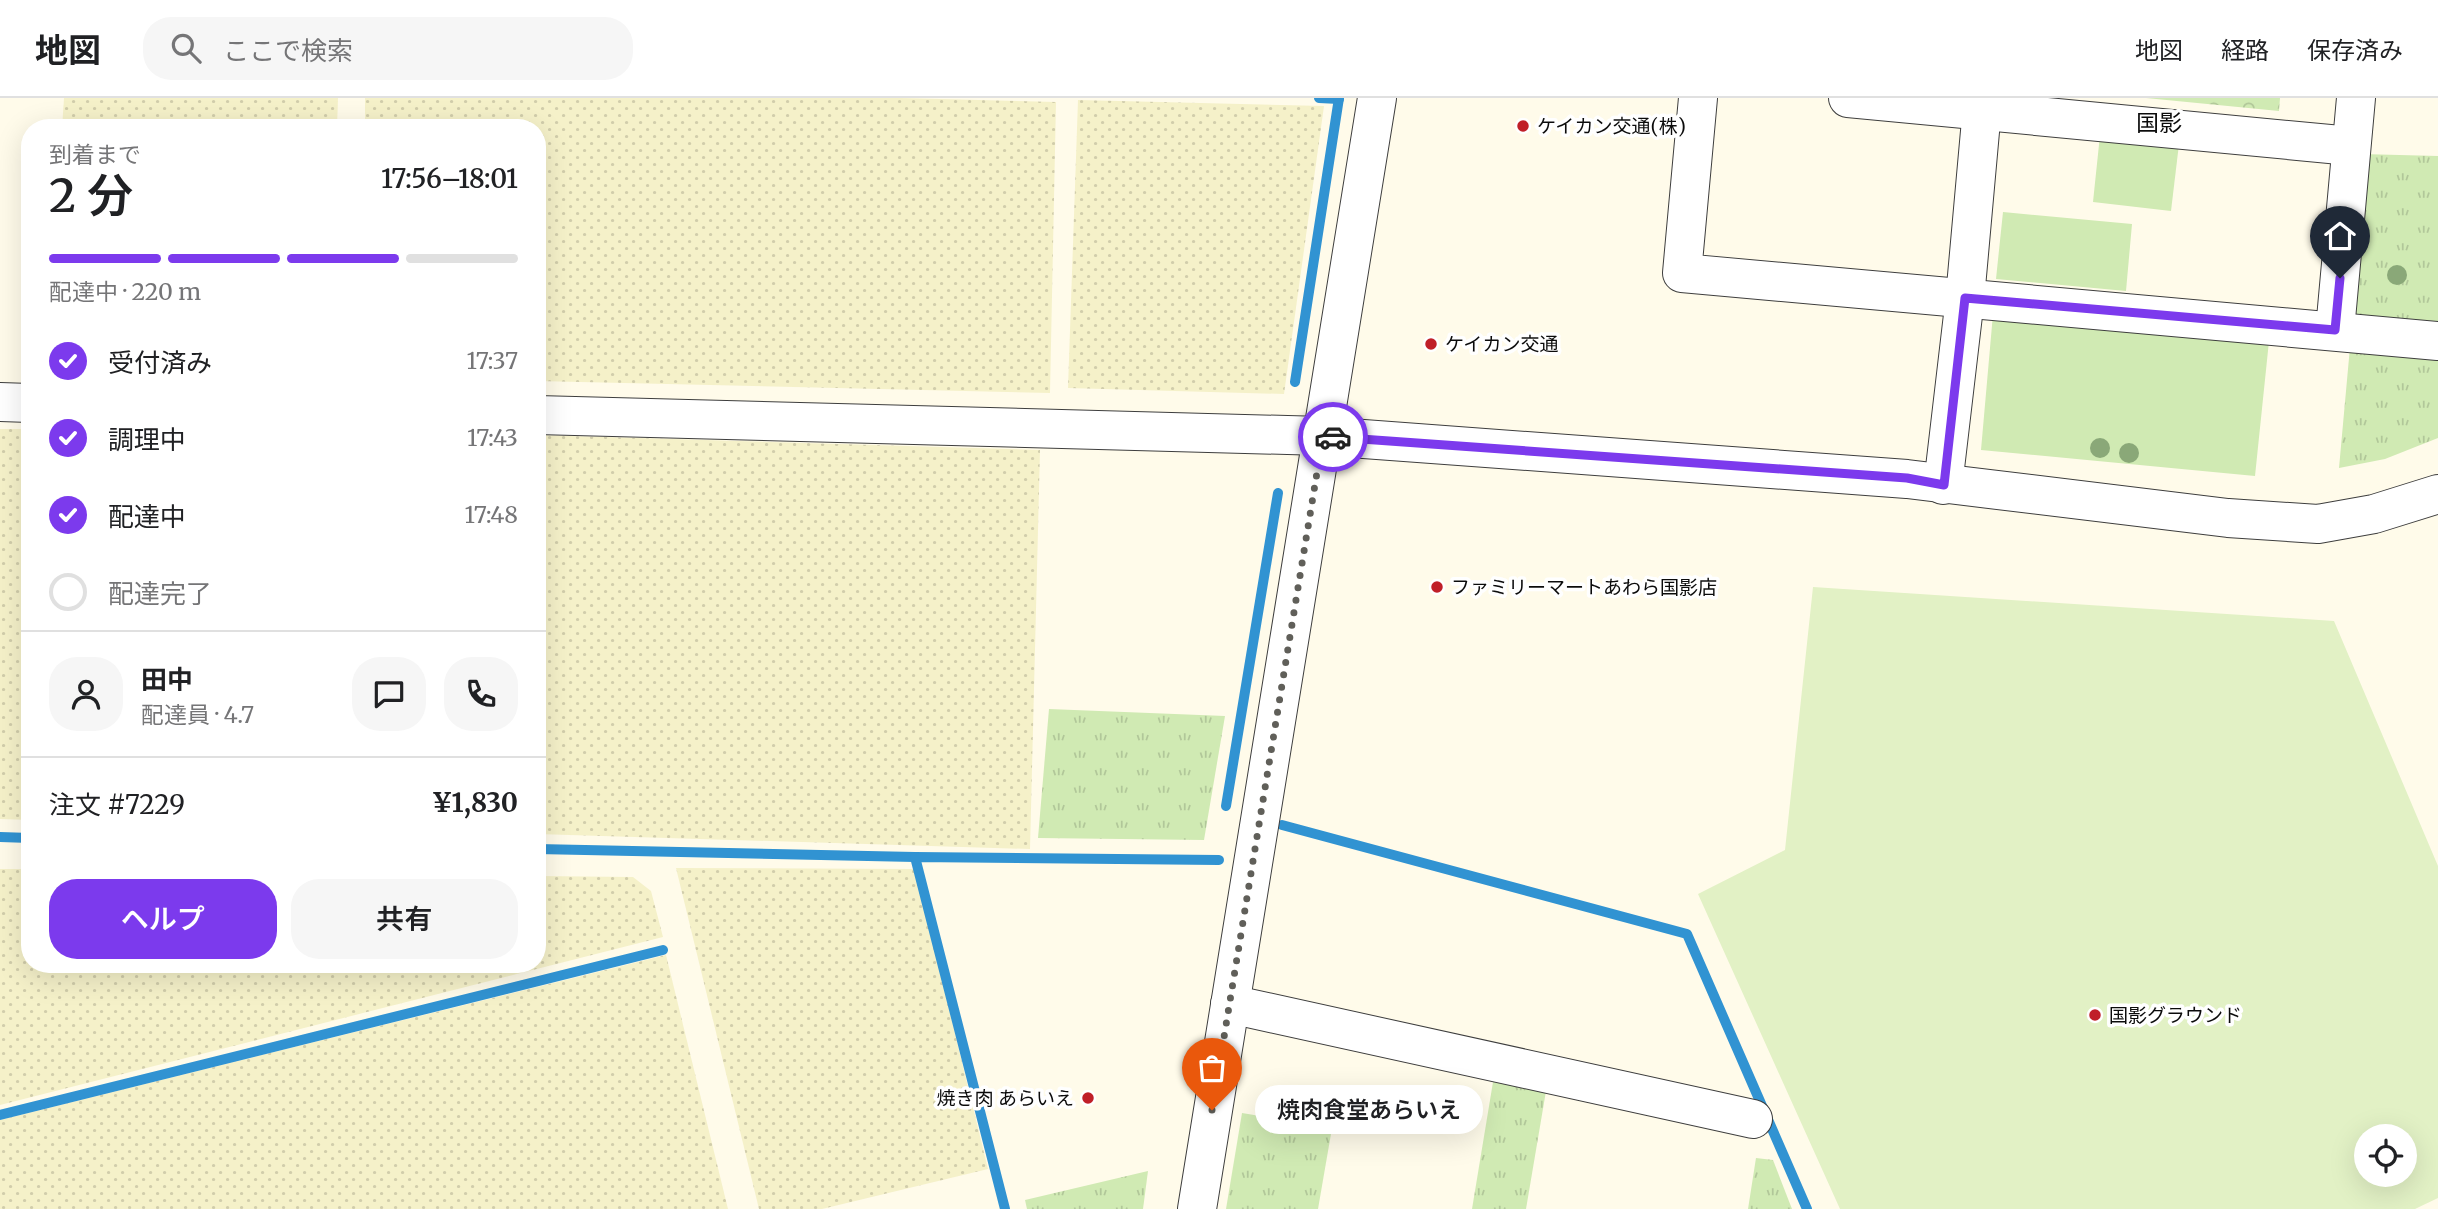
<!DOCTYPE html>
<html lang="ja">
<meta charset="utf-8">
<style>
:root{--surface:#fff;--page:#f6f6f6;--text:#202124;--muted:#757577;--line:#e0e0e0;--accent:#7c3aed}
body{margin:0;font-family:Merriweather,"Noto Sans JP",serif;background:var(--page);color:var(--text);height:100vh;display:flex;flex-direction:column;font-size:26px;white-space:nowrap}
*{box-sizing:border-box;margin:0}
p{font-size:23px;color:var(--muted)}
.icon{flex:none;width:38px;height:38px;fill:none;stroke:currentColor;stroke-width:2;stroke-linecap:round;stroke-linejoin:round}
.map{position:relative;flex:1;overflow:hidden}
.panel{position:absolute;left:21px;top:21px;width:525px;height:854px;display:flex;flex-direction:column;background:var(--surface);border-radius:28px;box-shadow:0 7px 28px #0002}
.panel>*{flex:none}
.controls{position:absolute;left:2354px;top:1026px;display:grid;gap:14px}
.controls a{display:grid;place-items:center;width:63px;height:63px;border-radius:50%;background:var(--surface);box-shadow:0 7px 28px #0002;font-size:35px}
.pin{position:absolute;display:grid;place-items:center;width:60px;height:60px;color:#fff;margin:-72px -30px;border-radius:50% 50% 50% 0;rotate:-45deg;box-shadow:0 0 7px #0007}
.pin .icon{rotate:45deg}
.courier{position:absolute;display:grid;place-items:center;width:70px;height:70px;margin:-35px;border:5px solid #7c3aed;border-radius:50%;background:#fff;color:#222;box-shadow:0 2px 9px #0007}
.bubble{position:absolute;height:49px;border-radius:24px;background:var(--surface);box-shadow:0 7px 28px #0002;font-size:23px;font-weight:600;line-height:49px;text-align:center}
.headline em{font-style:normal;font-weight:600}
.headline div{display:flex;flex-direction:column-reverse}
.headline{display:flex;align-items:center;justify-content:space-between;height:119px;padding:0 28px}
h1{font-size:46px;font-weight:600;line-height:52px}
.bar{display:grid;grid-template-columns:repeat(4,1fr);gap:10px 7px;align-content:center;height:84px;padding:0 28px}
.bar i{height:9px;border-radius:5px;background:var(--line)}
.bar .active{background:var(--accent)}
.bar p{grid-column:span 4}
.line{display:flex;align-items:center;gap:18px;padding:0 28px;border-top:2px solid var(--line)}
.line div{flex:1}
.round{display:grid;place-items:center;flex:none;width:74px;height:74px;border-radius:28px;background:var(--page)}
ol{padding:0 28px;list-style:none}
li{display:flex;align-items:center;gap:21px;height:77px}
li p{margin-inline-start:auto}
li .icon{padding:7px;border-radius:50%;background:var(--accent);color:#fff;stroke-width:4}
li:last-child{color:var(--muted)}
li i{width:38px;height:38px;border:4px solid var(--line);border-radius:50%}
.button{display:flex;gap:14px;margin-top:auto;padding:14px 28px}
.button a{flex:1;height:80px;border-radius:28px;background:var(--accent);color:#fff;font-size:28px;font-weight:600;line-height:80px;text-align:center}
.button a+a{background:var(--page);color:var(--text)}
header{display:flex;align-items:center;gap:42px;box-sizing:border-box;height:98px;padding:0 35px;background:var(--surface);border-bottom:2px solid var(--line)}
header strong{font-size:33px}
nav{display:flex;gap:38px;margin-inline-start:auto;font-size:24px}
.search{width:490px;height:63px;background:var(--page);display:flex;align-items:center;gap:18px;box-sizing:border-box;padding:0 24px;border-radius:28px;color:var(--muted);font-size:26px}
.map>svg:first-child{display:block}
.farmland{fill:url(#farmland-dots)}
.grass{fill:url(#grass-tufts)}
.park{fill:url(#park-crowns)}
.garden{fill:#d0eab3}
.pitch{fill:#e2f1c5;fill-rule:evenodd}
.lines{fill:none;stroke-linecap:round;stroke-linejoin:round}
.stream{stroke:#3193d2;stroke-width:10}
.minor-casing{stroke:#3e3e3e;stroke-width:40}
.tertiary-casing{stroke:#3e3e3e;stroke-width:40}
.minor{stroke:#fff;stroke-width:38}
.tertiary{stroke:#fff;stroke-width:38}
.tree{fill:#8aa878}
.done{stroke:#605f59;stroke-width:7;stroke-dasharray:0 12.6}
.route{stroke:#7c3aed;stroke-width:9}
.poi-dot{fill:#c01f28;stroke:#fff;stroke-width:2.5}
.labels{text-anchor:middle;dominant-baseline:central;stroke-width:7;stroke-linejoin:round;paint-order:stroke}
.poi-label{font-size:19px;fill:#0b0b0b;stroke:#fff;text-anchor:start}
.quarter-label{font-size:23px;fill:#0b0b0b;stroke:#fff}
</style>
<header>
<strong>地図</strong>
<div class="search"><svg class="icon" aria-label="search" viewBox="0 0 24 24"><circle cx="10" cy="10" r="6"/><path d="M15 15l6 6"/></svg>ここで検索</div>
<nav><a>地図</a><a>経路</a><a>保存済み</a></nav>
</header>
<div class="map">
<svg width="2438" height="1111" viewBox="0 0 2438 1111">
<defs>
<pattern id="farmland-dots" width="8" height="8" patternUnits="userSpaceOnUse" patternTransform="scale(1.75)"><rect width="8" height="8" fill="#f5f1c9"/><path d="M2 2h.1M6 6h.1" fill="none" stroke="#d1cdab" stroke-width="1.8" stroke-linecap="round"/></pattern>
<pattern id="grass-tufts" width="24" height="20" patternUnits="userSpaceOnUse" patternTransform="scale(1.75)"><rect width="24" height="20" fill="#d0eab3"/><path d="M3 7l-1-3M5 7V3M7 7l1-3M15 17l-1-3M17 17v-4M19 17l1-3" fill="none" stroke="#b1c799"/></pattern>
<pattern id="park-crowns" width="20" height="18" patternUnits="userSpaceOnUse" patternTransform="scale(1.75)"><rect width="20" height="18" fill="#d0eab3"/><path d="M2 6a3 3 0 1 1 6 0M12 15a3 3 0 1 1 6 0" fill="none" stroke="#b1c799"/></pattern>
</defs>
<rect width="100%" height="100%" fill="#fffbea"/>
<g class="farmland">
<polygon points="64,0 338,0 337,30 62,30"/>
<polygon points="365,0 901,0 1056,4 1050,295 537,283 537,30 365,30"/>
<polygon points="1078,2 1324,8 1284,296 1068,290"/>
<polygon points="0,331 30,331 30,722 0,721"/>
<polygon points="537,337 1040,352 1030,751 537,736"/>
<polygon points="676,770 915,771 988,1071 822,1111 759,1111"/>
<polygon points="0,771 30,771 30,866 537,866 537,778 633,779 651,793 663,839 0,1007"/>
<polygon points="666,857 728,1111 0,1111 0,1022"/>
</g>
<g class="grass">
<polygon points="2361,56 2438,58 2438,225 2348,220"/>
<polygon points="2350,249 2438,257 2438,340 2385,361 2339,370"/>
<polygon points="1049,611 1225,618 1204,742 1038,740"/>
<polygon points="1493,984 1546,993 1526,1111 1472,1111"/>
<polygon points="1242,1015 1332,1030 1318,1111 1226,1111"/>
<polygon points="1756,1060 1773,1062 1792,1111 1748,1111"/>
<polygon points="1148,1073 1143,1111 1027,1111 1025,1102"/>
</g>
<polygon class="park" points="2146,0 2280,0 2279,13"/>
<g class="garden">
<polygon points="2100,37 2179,46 2171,113 2093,104"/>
<polygon points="2003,114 2132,126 2126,193 1996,181"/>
<polygon points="1993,216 2269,243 2255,378 1981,352"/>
</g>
<path class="pitch" d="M1813,489L2334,523L2438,768V1100L2415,1111H1840L1698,796L1785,752ZM2366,1038H2404V1076H2366Z"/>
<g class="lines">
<g class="stream">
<polyline points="1319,0 1339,1"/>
<polyline points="1295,284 1339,0"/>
<polyline points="1226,708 1278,395"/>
<polyline points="1282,727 1687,836 1807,1111"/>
<polyline points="0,739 30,740"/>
<polyline points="537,751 915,759"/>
<polyline points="0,1017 663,852"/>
<polyline points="1005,1111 915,759 1219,762"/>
</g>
<defs>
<g id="minor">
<polyline points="1698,0 1682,175 2438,243"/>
<polyline points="1848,0 2351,48"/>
<polyline points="2335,232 2356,0"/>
<polyline points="1943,387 1965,200 1983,0"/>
<polyline points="1230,906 1753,1021"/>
</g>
<g id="tertiary">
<polyline points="0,304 30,305"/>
<polyline points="537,317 1323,338 1907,381 2228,420 2318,426 2374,416 2438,396"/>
<polyline points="1197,1111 1377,0"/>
</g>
</defs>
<use href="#minor" class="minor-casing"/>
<use href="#tertiary" class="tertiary-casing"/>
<use href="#minor" class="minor"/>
<use href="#tertiary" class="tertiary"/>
</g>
<g class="tree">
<circle cx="2397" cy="177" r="10"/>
<circle cx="2100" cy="350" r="10"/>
<circle cx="2129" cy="355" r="10"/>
</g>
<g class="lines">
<polyline class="done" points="1212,1012 1323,338 1333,339"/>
<polyline class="route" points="1333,339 1907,380 1944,387 1965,200 2335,232 2340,180"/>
</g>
<g class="poi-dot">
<circle cx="1523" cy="28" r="7"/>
<circle cx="1431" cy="246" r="7"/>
<circle cx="1437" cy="489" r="7"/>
<circle cx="2095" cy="917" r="7"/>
<circle cx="1088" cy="1000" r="7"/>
</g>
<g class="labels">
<g class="poi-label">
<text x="1537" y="28">ケイカン交通(株)</text>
<text x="1445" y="246">ケイカン交通</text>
<text x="1451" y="489">ファミリーマートあわら国影店</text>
<text x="2109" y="917">国影グラウンド</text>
<text x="1074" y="1000" text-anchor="end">焼き肉 あらいえ</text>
</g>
<g class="quarter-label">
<text x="2159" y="24">国影</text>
</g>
</g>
</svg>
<div class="controls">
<a><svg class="icon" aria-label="locate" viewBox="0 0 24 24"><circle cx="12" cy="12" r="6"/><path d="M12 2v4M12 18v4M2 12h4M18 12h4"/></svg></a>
</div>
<div class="pin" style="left:1212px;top:1012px;background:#ea580c"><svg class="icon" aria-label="bag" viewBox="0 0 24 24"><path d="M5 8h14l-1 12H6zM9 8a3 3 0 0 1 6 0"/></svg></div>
<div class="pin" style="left:2340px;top:180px;background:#1f2937"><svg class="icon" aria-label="home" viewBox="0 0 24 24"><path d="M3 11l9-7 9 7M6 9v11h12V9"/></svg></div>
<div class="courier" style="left:1333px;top:339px"><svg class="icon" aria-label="car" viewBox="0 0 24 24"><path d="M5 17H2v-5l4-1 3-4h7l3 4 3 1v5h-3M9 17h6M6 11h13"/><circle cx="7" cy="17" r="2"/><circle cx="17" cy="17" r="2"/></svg></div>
<div class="bubble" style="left:1255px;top:987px;width:228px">焼肉食堂あらいえ</div>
<section class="panel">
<div class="headline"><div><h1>2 分</h1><p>到着まで</p></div><em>17:56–18:01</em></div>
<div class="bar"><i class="active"></i><i class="active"></i><i class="active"></i><i></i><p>配達中 · 220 m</p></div>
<ol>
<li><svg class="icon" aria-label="check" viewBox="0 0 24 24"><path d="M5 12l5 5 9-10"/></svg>受付済み<p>17:37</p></li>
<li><svg class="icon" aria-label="check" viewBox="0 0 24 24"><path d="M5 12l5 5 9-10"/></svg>調理中<p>17:43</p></li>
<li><svg class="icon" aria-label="check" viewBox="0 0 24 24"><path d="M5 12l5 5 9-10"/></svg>配達中<p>17:48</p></li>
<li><i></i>配達完了</li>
</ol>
<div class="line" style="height:126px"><a class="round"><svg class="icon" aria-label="person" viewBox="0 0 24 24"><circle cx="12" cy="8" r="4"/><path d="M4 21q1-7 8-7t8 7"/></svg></a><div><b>田中</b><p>配達員 · 4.7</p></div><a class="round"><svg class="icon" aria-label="chat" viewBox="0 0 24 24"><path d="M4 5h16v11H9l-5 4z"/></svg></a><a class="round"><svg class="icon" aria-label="phone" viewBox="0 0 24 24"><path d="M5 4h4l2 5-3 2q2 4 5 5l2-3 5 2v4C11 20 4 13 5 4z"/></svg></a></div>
<div class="line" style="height:91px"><div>注文 #7229</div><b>¥1,830</b></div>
<div class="button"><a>ヘルプ</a><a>共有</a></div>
</section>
</div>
